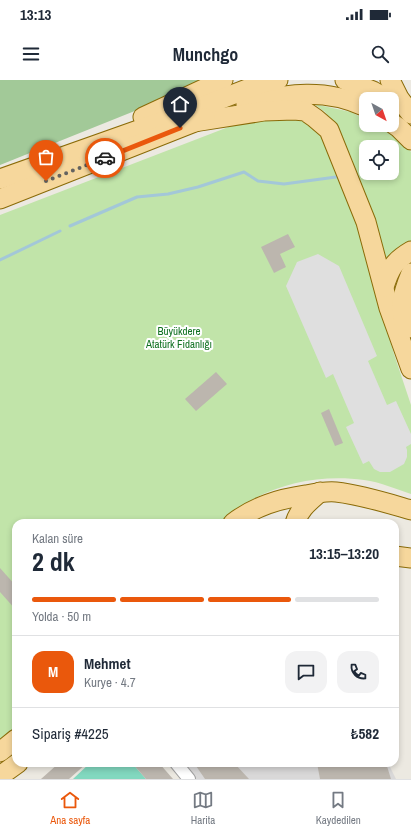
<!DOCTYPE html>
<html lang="tr">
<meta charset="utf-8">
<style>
:root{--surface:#fff;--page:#f2f2f3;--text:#1f2937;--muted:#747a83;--line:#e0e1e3;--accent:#ea580c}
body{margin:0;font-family:"Archivo Narrow",sans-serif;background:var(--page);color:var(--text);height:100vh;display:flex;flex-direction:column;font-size:15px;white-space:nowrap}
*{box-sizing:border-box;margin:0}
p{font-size:13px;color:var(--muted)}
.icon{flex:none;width:22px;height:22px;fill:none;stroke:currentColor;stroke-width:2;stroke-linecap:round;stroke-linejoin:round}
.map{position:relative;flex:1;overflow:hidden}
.drawer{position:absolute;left:12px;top:439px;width:387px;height:248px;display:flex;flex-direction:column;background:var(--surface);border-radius:12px;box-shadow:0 2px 6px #0003}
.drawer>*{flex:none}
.needle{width:26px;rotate:140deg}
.controls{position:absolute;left:359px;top:12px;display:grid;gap:8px}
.controls a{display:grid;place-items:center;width:40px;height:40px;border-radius:8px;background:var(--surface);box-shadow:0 2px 6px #0003;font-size:20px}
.pin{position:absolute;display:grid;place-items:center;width:34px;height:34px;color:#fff;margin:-41px -17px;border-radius:50% 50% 50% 0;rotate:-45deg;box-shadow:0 0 4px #0007}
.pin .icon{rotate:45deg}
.courier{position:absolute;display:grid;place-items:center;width:40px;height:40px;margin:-20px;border:3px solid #ea580c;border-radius:50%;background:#fff;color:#222;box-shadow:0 1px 5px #0007}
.summary em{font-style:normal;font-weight:700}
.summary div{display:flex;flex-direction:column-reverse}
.summary{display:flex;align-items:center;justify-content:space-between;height:68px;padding:0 20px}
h1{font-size:26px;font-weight:700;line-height:30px}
.bar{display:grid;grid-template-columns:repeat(4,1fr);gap:6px 4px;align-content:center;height:48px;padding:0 20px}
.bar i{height:5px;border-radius:3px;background:var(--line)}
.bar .current{background:var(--accent)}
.bar p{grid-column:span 4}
.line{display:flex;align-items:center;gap:10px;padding:0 20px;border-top:1px solid var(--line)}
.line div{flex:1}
.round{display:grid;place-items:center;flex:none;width:42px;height:42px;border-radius:12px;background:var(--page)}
.status{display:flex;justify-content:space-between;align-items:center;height:28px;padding:0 20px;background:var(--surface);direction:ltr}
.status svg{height:11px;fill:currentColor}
header{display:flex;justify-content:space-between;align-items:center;height:52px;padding:0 20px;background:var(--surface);font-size:18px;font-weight:700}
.menu{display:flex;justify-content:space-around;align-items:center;height:56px;border-top:1px solid var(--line);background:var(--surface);font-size:11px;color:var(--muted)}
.menu a{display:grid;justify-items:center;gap:2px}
.menu .current{color:var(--accent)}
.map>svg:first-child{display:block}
.residential{fill:#d9d8d8}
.grass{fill:#c1e4a9;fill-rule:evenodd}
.forest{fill:#a2c998}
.pitch{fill:#82d8bf}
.parking{fill:#dfdfdf}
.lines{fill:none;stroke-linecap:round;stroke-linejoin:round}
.stream{stroke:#a3c7d8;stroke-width:3}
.building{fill:#bcb6ae}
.street-casing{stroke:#a2a2a2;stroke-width:14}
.primary-casing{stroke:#8a6b08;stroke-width:21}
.street{stroke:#fff;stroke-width:12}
.primary{stroke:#f6d79c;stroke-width:19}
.done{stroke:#646360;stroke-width:4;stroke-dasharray:0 7.2}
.route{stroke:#ea580c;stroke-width:5}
.labels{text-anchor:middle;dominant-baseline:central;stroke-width:4;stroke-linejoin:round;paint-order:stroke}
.park-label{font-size:11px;fill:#117122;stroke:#fff}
</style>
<div class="status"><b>13:13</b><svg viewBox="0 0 49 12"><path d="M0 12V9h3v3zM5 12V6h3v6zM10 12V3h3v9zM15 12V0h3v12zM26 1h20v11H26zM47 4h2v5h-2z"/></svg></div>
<header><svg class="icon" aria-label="menu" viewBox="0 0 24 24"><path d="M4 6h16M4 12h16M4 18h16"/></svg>Munchgo<svg class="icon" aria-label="search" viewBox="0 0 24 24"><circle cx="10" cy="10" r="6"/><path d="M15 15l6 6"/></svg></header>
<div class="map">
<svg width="411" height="699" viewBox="0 0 411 699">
<rect width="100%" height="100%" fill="#ece9e1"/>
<polygon class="residential" points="176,683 388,683 396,699 189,699"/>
<g class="grass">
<path d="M314,24L351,32L366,40V45L379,46L407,66L411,72V170L383,191L367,127L352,79L337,48L325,32ZM366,67H392V93H366Z"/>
<path d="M258,40H300L313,46L323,55L347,107L394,274L411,325V414C396,409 380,402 364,400C313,393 258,407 220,443H16V651L0,665V135L231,46Z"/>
</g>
<polygon class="forest" points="0,0 212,0 0,85"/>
<polygon class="pitch" points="90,683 132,683 146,699 73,699"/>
<polygon class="parking" points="318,174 339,186 377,276 368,281 387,325 396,321 411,354 411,364 406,367 407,370 407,377 404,384 390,392 380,392 374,389 369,381 363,384 346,347 354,343 333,294 326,298 286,206 297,182"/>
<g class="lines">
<g class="stream">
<polyline points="70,146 137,117 168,114 198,107 244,92 258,101 284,104 336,97"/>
<polyline points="0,180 60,151"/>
</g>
</g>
<g class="building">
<polygon points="288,154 295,167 280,174 286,187 274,193 261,167"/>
<polygon points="216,292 227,304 196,331 185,319"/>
<polygon points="329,329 343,363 335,366 321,333"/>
<polygon points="0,488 16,506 16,530 0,512"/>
<polygon points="59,683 87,683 69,699 41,699"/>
<polygon points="132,683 159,683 173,699 146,699"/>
<polygon points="194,683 234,683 249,699 205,699"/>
<polygon points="317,683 386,683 391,699 320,699"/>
</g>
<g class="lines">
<defs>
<polyline id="street" points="176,683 189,699"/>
<g id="primary">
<polyline points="345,0 373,11 387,19"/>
<polyline points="390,0 399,18 411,34"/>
<path d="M246,24C287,13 326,8 366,27"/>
<polyline points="143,37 223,0"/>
<polyline points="194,42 264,31 294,30 305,31 315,38 329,50 366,142 389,228 411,289"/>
<polyline points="392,43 399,48 411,60"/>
<polyline points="0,99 175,37 265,2 278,0"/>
<polyline points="0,119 205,38"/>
<path d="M384,207C390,188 394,181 411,171"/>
<path d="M406,249C399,226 402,215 411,193"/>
<path d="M233,443C255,426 279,419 306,415C316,413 326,411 336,412C362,415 387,423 411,430"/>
<path d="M295,443C299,429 310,421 320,412"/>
<polyline points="395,476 411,478"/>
<polyline points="0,672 16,659"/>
<polyline points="0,696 18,683"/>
</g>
</defs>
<use href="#street" class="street-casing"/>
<use href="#primary" class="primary-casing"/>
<use href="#street" class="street"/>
<use href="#primary" class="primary"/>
</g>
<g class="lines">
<polyline class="done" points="46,101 105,78"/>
<polyline class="route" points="105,78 180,48"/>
</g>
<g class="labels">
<g class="park-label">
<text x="179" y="251">Büyükdere<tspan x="179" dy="13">Atatürk Fidanlığı</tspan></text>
</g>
</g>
</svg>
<div class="controls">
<a><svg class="needle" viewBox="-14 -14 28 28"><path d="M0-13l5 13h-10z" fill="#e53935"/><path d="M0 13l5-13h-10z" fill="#747a83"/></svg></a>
<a><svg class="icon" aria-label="locate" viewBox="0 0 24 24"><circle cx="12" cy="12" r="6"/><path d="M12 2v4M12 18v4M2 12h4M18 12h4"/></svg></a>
</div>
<div class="pin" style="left:46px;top:101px;background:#ea580c"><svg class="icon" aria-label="bag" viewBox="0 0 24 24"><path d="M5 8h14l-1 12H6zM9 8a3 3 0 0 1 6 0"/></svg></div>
<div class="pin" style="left:180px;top:48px;background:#1f2937"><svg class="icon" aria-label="home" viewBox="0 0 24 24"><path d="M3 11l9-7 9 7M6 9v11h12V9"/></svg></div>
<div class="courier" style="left:105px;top:78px"><svg class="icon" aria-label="car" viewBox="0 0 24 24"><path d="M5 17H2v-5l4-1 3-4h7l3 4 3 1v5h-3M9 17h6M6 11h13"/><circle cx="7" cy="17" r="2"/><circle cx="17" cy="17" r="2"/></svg></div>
<section class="drawer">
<div class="summary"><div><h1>2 dk</h1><p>Kalan süre</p></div><em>13:15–13:20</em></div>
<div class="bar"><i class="current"></i><i class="current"></i><i class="current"></i><i></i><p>Yolda · 50 m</p></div>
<div class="line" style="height:72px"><b class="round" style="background:var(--accent);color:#fff">M</b><div><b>Mehmet</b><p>Kurye · 4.7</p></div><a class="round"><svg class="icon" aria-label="chat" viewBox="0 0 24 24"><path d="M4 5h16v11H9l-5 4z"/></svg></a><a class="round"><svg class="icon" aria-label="phone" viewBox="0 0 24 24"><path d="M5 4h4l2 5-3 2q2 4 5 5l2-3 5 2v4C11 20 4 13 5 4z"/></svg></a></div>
<div class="line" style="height:52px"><div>Sipariş #4225</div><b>₺582</b></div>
</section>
</div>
<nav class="menu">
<a class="current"><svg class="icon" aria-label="home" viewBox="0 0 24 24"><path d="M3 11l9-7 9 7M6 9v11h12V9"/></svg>Ana sayfa</a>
<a><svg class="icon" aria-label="map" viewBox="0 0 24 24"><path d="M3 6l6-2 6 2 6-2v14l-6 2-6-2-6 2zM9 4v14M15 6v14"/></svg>Harita</a>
<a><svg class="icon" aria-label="saved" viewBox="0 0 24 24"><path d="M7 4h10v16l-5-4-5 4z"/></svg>Kaydedilen</a>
</nav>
